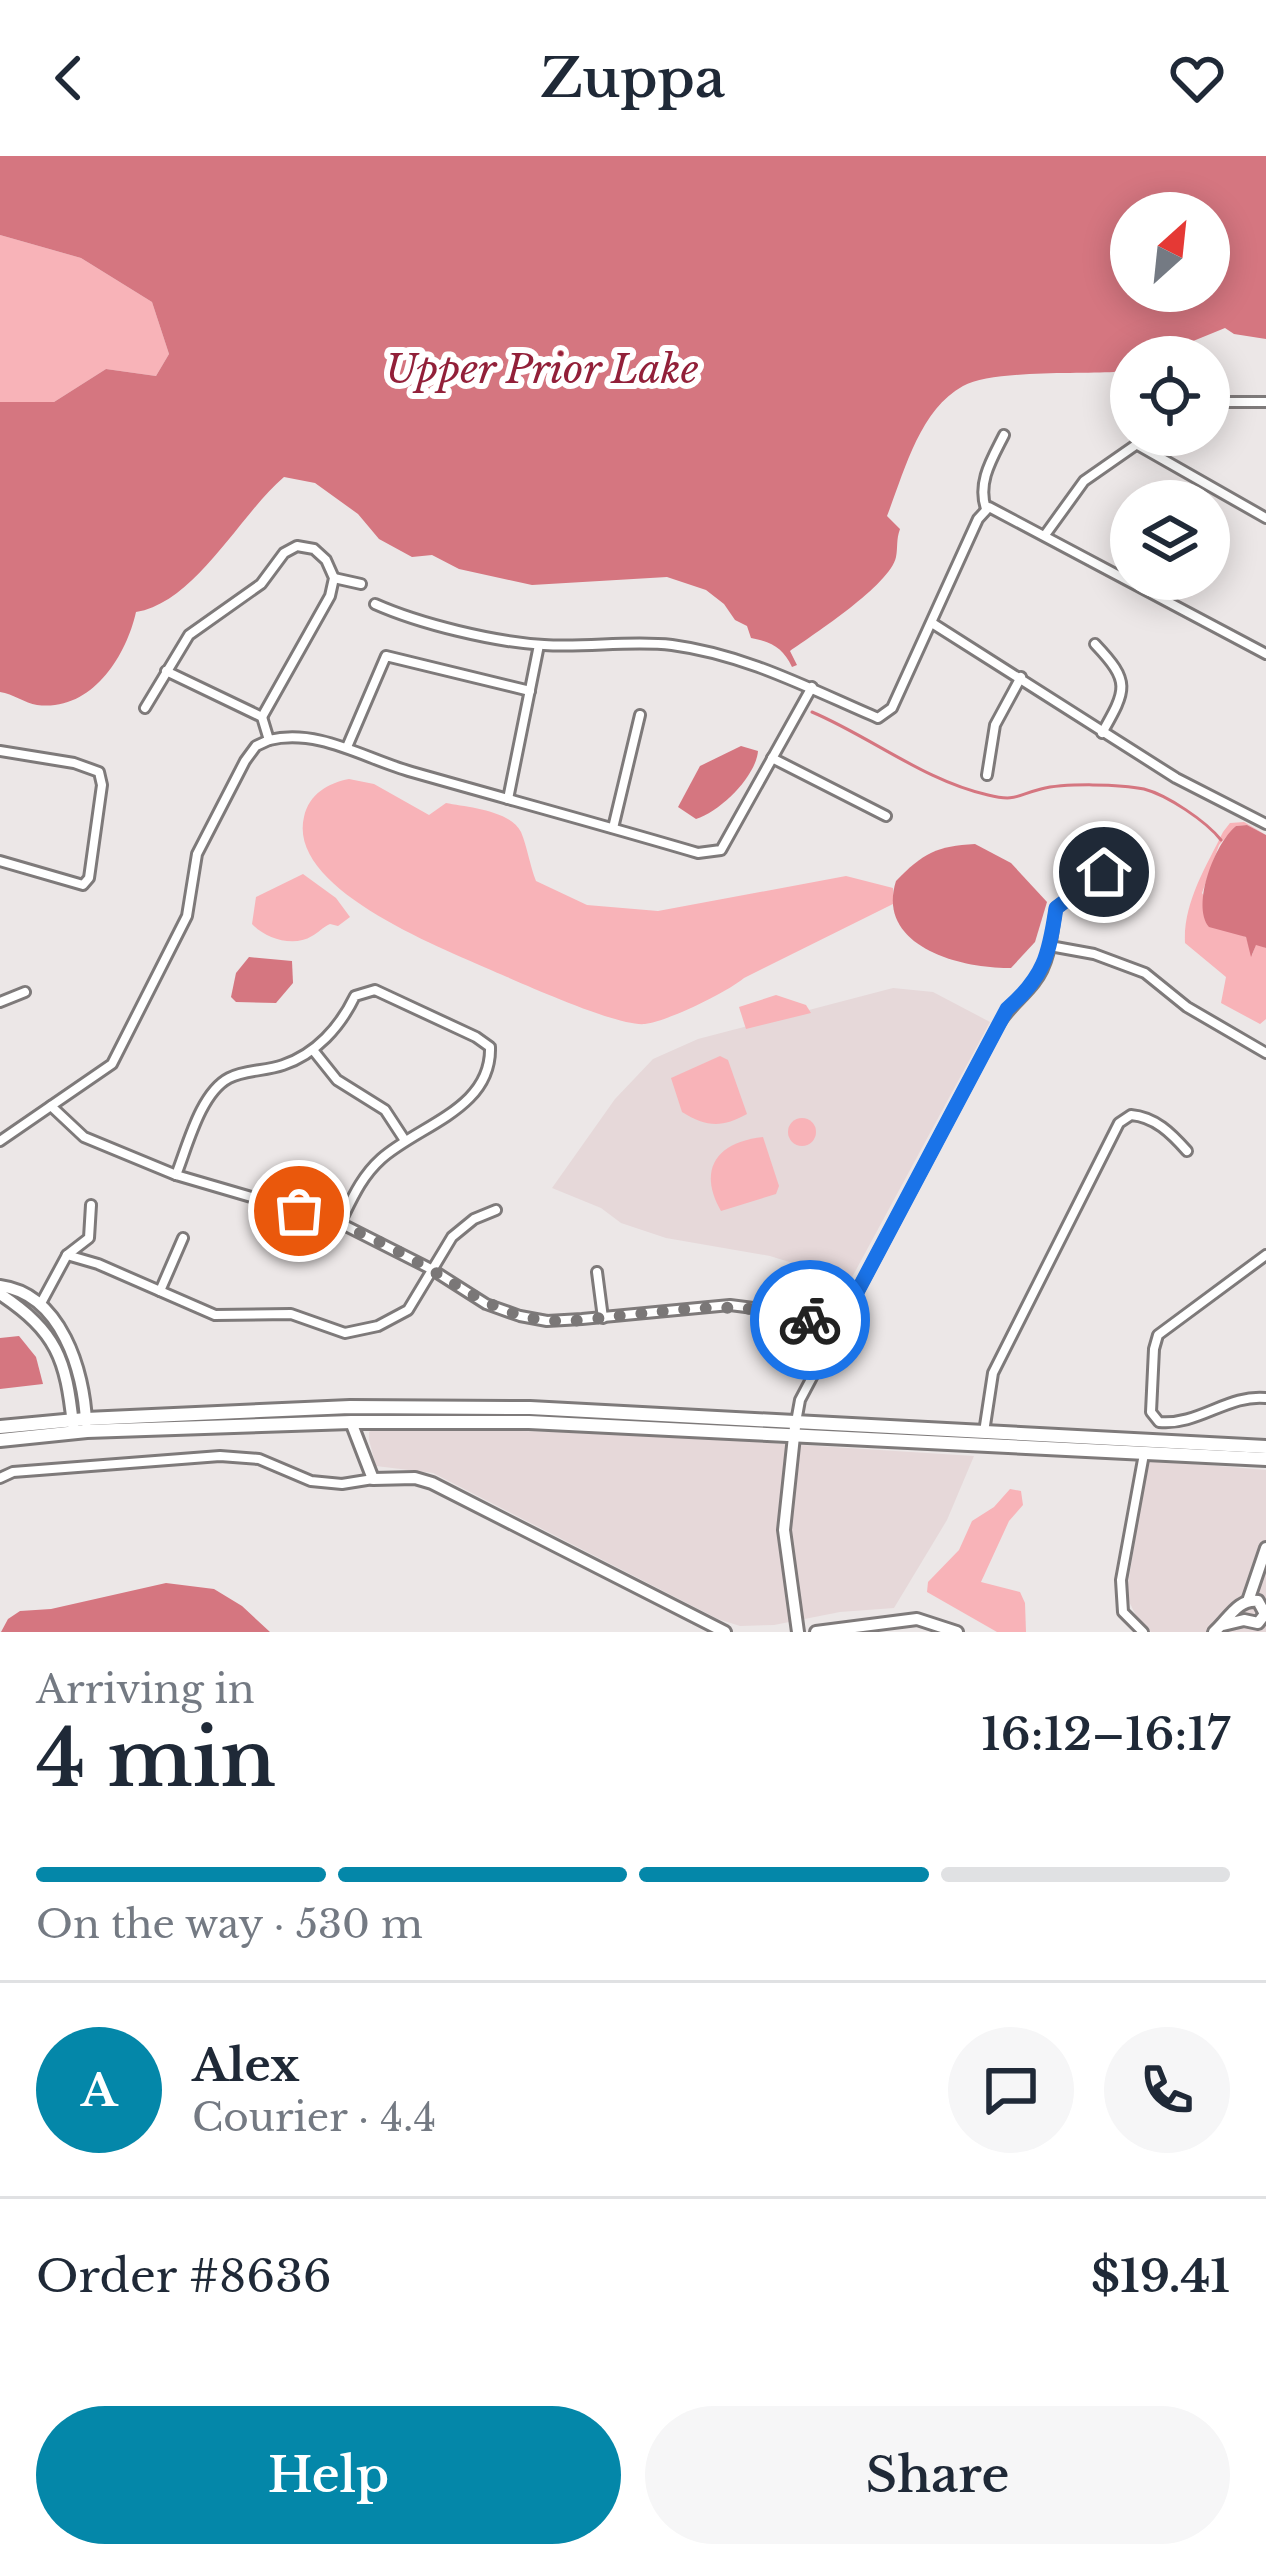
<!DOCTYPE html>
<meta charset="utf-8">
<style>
:root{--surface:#fff;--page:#f6f6f7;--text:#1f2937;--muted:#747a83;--line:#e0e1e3;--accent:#0487a9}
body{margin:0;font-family:"Libre Baskerville",serif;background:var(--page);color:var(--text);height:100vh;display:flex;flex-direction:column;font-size:45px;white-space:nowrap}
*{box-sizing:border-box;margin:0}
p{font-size:39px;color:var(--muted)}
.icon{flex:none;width:66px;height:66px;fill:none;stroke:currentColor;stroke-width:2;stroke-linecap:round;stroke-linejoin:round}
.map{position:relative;height:1476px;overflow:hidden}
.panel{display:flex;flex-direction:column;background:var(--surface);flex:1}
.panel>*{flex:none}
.needle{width:78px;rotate:27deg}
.buttons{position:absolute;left:1110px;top:36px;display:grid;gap:24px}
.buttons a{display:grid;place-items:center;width:120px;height:120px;border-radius:50%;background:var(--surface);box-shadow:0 6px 30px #0003;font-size:60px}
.pin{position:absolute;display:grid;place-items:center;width:102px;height:102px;color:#fff;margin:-51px;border:6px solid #fff;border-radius:50%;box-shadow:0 3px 12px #0007}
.courier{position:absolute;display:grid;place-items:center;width:120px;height:120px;margin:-60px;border:9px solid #1a73e8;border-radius:50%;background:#fff;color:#222;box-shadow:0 3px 15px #0007}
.head em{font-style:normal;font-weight:600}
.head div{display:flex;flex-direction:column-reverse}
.head{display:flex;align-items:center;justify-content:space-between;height:204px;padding:0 36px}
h1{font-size:78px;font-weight:600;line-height:90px}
.bar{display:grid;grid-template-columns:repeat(4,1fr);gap:18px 12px;align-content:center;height:144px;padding:0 36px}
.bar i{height:15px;border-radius:9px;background:var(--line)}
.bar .selected{background:var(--accent)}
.bar p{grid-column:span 4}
.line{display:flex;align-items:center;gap:30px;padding:0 36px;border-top:3px solid var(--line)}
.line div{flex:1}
.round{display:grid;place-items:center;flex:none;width:126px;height:126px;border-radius:63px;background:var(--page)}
.button{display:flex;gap:24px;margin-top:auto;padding:24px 36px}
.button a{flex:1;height:138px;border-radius:72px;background:var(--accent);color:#fff;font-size:48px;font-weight:600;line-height:138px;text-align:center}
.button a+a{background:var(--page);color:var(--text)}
header{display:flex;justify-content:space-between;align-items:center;height:156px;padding:0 36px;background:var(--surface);font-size:54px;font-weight:600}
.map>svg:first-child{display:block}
.built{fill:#e6d8d9}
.green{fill:#f8b3b8}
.water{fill:#d57680;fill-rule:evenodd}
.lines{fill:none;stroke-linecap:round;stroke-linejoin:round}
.stream{stroke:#d57680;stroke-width:3}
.street-casing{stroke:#7e7a7a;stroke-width:14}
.secondary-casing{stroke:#7e7a7a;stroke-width:16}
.primary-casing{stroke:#7e7a7a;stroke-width:18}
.street{stroke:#fff;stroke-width:8}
.secondary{stroke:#fff;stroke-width:10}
.primary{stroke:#fff;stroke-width:12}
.done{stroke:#7a7777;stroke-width:12;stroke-dasharray:0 21.6}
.route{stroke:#1a73e8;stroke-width:15}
.labels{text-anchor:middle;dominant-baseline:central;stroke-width:12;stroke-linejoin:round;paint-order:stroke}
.water-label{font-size:39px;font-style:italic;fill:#922039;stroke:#fff}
</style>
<header><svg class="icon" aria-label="back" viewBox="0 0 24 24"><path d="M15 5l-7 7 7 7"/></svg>Zuppa<svg class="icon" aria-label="heart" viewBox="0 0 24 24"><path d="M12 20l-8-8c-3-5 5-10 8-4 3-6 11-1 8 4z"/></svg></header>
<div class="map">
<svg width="1266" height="1476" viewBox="0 0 1266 1476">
<rect width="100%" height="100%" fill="#ece7e7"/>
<g class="built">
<polygon points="893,832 933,836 990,866 850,1125 770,1100 666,1082 621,1067 601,1052 552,1032 615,943 653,903 698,883"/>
<polygon points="376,1272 613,1277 974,1300 947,1364 894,1452 840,1456 774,1469 740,1470 718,1463 433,1317 376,1310 369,1284 369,1276"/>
<polygon points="1148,1304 1266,1314 1266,1476 1151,1476 1139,1465 1126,1440"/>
</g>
<g class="green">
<polygon points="0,79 81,102 152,146 169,198 156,220 106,213 54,246 0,246"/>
<path d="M349,623L374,628L429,659L446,647C466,651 510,654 521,676C527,690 530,710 536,725L587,749L658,755L846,720L893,732V748L744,822C726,837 668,865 645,868C620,871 533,832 507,821C455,797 286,736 304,661C309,638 328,627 349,623Z"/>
<path d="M1244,666L1266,679L1247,669L1236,670L1219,689L1202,737L1223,772L1246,781L1252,799L1256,788L1266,792V863L1260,868L1221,847L1226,821L1185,787C1183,747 1206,711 1223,676L1230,667Z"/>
<path d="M303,718L336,742L350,761L338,770L330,768C323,771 318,777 312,780C293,792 265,782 252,768L256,741Z"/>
<polygon points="776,839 806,849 811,857 746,873 739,851"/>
<path d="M720,900L728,904L747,958C722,972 706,971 682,956L671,922Z"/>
<circle cx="802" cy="976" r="14"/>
<path d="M763,981L779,1030L776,1038L721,1055C697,1013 717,986 763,981Z"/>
<polygon points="1010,1333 1021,1335 1023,1349 1009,1365 981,1426 1020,1436 1025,1447 1026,1476 997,1476 927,1436 928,1426 959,1394 972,1365 994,1351"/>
</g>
<g class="water">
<path d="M0,0H1266V183L1234,178L1225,172L1154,201H1131V210L1114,216C1078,218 992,214 963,230C919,254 904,317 887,360L900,373C896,384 898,391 896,401C890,429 814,478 790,495L797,509L792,511C783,492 772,486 751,482L747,470L735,464L724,448L706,434L667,421L532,429L459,413L432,399L412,401L379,383L358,358L315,327L284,321C241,357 195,447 136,456C126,501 91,556 37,549C25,547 13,538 0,536V246H54L106,213L156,220L169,198L152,146L81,102L0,79ZM1131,57H1209V135H1131Z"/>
<path d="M741,590L758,595C756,620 721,655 696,663L678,651L700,610Z"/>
<path d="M1247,669L1266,679V792L1256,789L1251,801L1246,781L1209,771C1191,749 1215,687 1236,670Z"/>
<path d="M975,688L1011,707L1047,746L1035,786L1011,812C962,813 875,791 896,725C923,697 937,690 975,688Z"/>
<polygon points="249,801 292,805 293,827 276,847 236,846 231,841 236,817"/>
<polygon points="19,1180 36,1201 43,1228 0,1233 0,1182"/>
<polygon points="166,1427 214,1433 242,1450 270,1476 1,1476 8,1463 20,1455 51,1453"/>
</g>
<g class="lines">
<path class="stream" d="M812,556C871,581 925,625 988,639C1016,646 1017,639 1041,633C1064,627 1121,628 1144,633C1167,639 1206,665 1221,684"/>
<defs>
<g id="street">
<polyline points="1209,246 1266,246"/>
<polyline points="1136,288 1266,362"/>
<path d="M986,353C977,326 992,303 1004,279"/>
<polyline points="1045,379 1084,325 1150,279"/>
<polyline points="334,422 361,428"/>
<path d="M375,448C420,468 494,486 544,489C586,492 630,484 672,489C747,499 810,533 878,562L892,552L978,363L989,351L1266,498"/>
<polyline points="932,467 1176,622 1266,668"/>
<path d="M1095,488C1131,526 1127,533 1102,577"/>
<path d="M166,515L262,561L269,584C319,572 365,603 412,616C507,643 603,669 698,697L721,694L812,531"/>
<polyline points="145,552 189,479 261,428 284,397 297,390 314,393 326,404 334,422 330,440 262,561"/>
<polyline points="347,591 386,500 530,535"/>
<polyline points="0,595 74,607 99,616 102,629 89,722 83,729 0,705"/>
<polyline points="772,602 886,660"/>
<polyline points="987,619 995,569 1021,521"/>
<polyline points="508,643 539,489"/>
<polyline points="613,672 640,559"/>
<polyline points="1050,790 1094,798 1145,817 1187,851 1266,897"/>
<polyline points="0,846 25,836"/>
<polyline points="313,894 337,924 385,954 404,983"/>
<polyline points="51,950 84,981 176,1019 340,1067 431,1113 486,1148 520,1160 547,1165 582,1163 730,1149 785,1156 838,1172"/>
<polyline points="0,985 112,908 187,760 197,698 245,605 256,590 269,584"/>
<path d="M176,1019C187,992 200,937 229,922C244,914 266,915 283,909C316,898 340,871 355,840L375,834L476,881L490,891C492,953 419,969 381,1003C361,1021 352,1043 340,1067"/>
<polyline points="67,1099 89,1082 91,1049"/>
<path d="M1266,1099L1158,1179L1154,1193L1151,1256L1159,1266C1198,1270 1228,1238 1266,1242"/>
<polyline points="597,1116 603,1162"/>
<polyline points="160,1135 183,1082"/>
<polyline points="40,1149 67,1099 98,1108 215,1159 291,1158 345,1177 378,1170 408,1154 452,1081 474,1063 496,1054"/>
<path d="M796,1266L800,1244L998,870C1008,852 1023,842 1035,826C1051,806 1052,776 1056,752L1104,715"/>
<path d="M984,1276L993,1217L1119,967L1131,959C1155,961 1171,977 1187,995"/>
<polyline points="0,1322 13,1316 220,1300 259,1303 311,1325 342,1328 373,1323"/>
<polyline points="1143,1476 1123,1456 1121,1424 1144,1298"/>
</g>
<g id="secondary">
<path d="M0,1130C61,1138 84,1215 86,1266"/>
<path d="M0,1138C57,1176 66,1203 73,1269"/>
<polyline points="351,1266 373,1323 415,1322 432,1327 725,1476"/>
<polyline points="795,1271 784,1374 798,1476"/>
<polyline points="1248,1445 1266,1392"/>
<polyline points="816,1476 917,1463 957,1476"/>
<path d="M1214,1476C1228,1464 1238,1442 1258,1445L1265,1458L1258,1467L1244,1464L1223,1469"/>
</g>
<g id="primary">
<polyline points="0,1271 86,1263 350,1251 530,1252 1266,1291"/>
<polyline points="0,1284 87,1275 351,1266 529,1266 1266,1303"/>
</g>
</defs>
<use href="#street" class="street-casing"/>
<use href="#secondary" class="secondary-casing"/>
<use href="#primary" class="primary-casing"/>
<use href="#street" class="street"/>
<use href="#secondary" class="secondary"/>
<use href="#primary" class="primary"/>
</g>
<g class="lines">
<path class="done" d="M299,1055C344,1068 385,1087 426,1111C465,1133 496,1158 543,1164C567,1167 593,1163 617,1160C684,1153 745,1144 810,1164"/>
<path class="route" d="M810,1164L838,1172L1007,853C1044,821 1049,799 1056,752L1104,716"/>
</g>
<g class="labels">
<g class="water-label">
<text x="542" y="213">Upper Prior Lake</text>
</g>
</g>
</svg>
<div class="buttons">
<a><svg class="needle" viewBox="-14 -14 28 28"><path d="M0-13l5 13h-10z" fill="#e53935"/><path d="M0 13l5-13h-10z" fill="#747a83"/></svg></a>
<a><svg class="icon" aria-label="locate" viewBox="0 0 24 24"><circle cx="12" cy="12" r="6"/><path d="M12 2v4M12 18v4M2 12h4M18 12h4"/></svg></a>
<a><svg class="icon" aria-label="layers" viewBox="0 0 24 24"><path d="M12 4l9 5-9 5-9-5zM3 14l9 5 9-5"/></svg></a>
</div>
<div class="pin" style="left:299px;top:1055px;background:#ea580c"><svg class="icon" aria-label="bag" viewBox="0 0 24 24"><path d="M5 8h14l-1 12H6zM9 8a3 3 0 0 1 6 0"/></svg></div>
<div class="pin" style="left:1104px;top:716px;background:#1f2937"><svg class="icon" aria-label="home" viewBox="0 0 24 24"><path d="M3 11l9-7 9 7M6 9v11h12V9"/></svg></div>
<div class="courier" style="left:810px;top:1164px"><svg class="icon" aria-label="bike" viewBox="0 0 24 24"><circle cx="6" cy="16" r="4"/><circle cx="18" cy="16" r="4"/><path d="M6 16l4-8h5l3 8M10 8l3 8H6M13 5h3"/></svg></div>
</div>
<section class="panel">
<div class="head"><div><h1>4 min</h1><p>Arriving in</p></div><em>16:12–16:17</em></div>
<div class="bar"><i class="selected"></i><i class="selected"></i><i class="selected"></i><i></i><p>On the way · 530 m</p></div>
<div class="line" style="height:216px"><b class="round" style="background:var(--accent);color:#fff">A</b><div><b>Alex</b><p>Courier · 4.4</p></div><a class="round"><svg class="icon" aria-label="chat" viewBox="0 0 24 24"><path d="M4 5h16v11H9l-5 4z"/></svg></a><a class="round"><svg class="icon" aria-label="phone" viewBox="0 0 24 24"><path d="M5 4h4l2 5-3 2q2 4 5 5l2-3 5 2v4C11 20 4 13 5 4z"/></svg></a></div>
<div class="line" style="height:156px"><div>Order #8636</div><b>$19.41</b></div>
<div class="button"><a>Help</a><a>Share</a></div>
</section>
